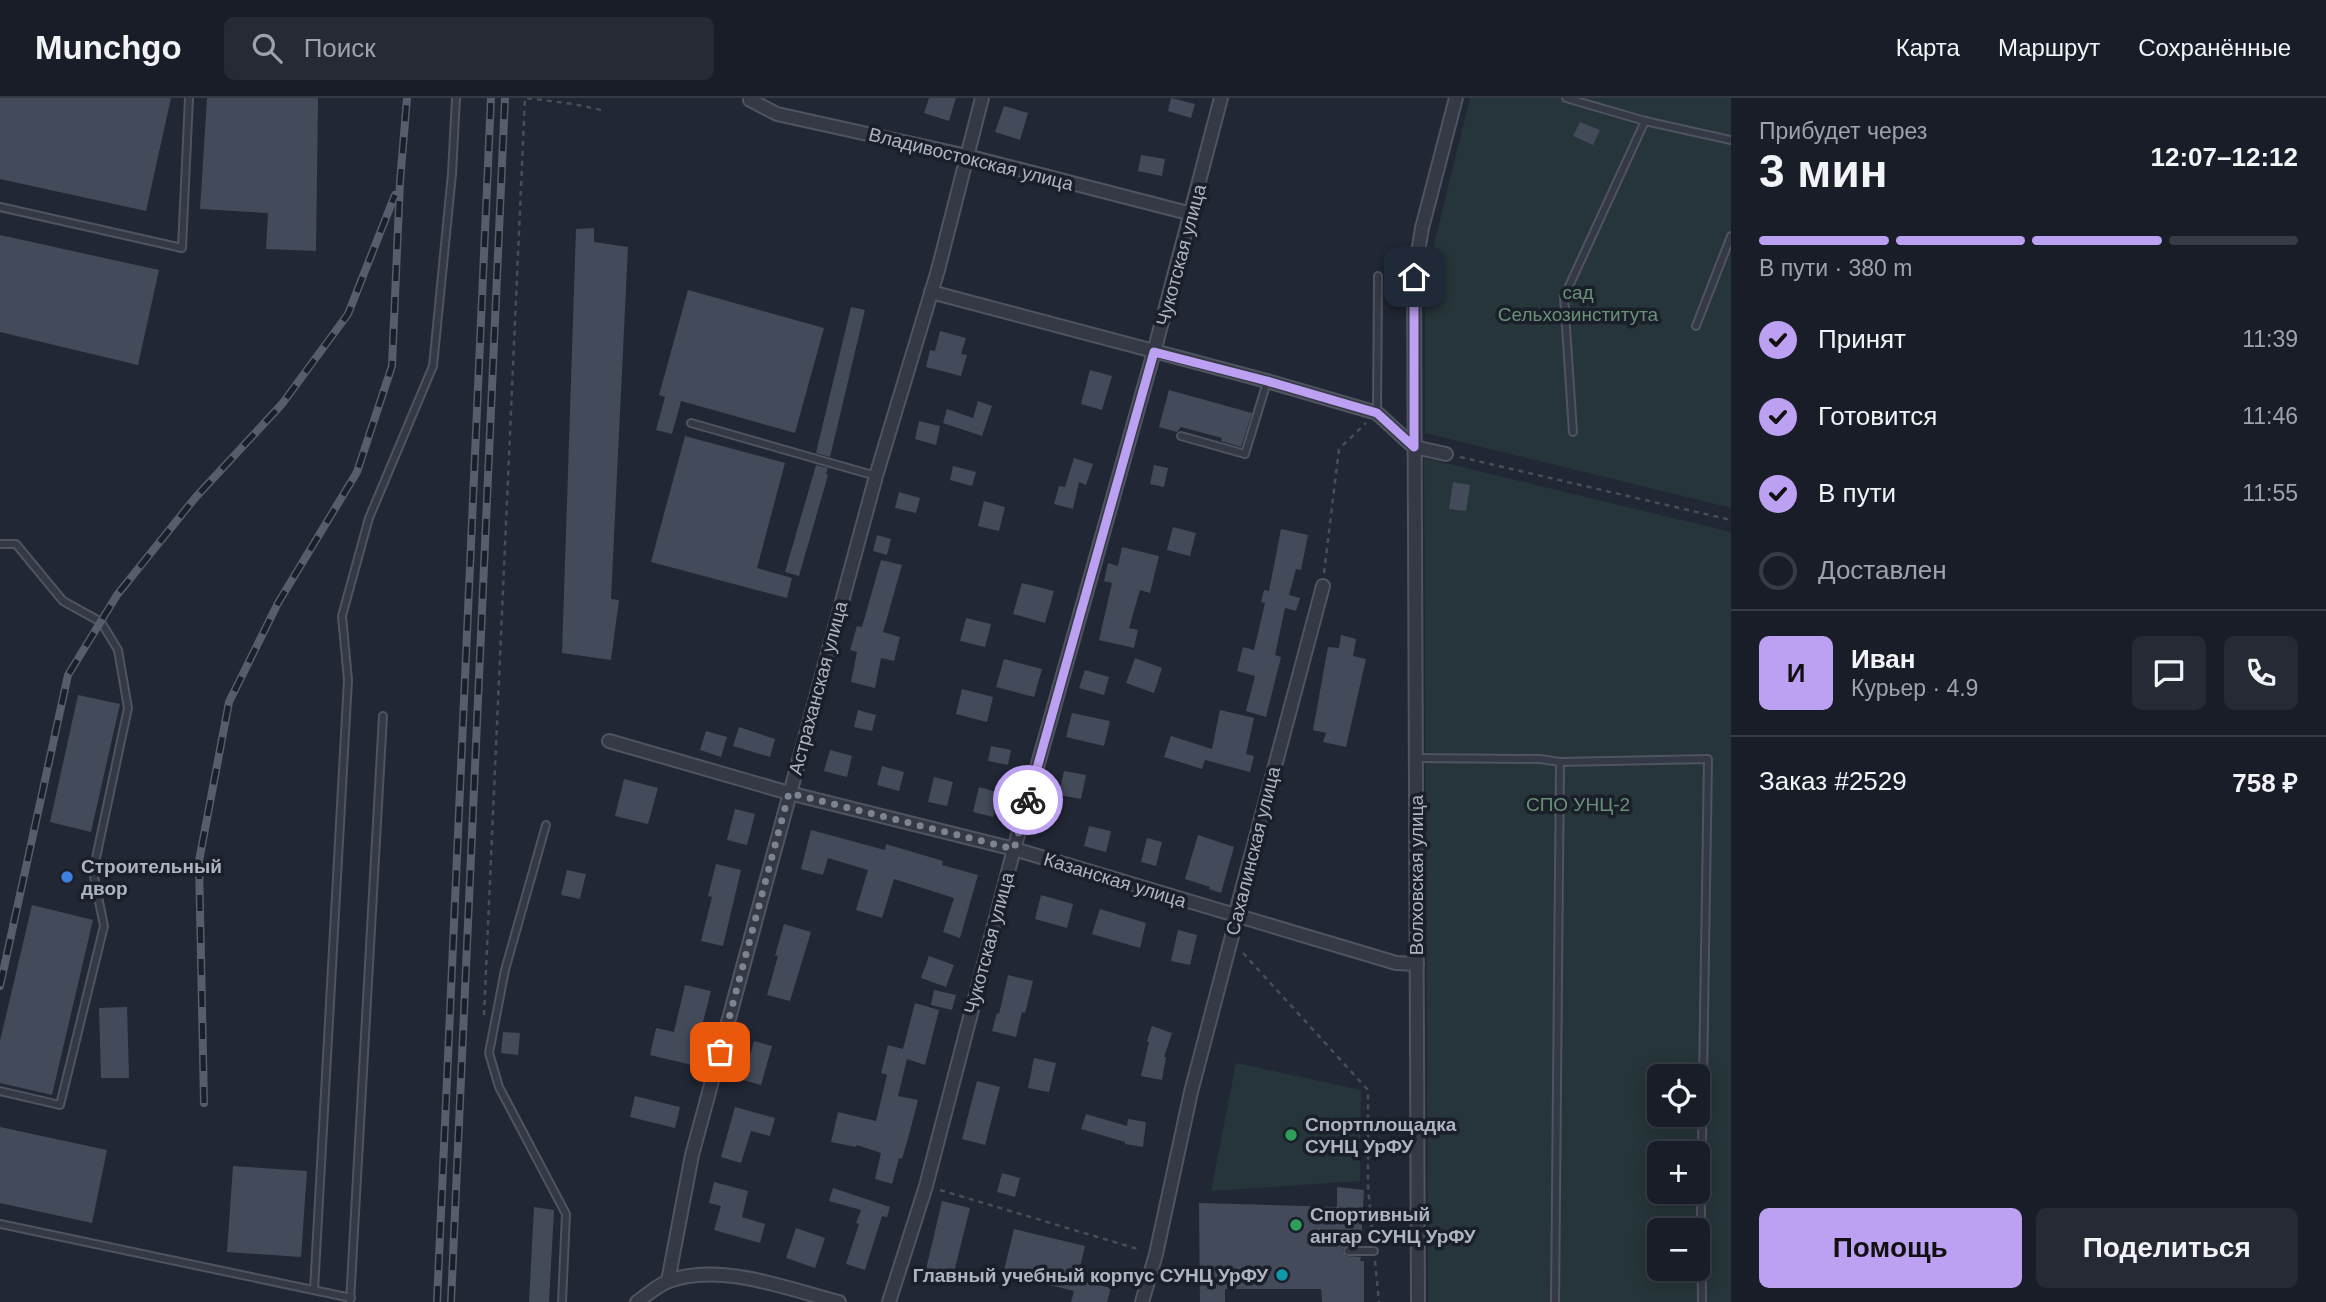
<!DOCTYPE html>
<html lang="ru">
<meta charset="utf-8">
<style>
:root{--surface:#191d28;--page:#262a34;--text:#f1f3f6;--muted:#9fa2a8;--line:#373b45;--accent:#bca0f2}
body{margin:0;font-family:Helvetica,sans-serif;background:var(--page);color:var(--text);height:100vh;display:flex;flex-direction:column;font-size:26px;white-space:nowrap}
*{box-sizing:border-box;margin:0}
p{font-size:23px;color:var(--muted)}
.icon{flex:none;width:38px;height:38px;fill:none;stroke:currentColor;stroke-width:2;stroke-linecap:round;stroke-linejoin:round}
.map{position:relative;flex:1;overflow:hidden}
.details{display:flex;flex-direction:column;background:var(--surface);width:595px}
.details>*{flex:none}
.tools{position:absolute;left:1647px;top:966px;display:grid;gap:14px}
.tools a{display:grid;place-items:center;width:63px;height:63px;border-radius:10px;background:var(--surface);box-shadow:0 4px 18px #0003,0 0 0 2px var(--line);font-size:35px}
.pin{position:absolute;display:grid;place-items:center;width:60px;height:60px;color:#fff;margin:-30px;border-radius:14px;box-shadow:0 4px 10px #0006}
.courier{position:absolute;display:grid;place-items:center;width:70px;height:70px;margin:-35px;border:5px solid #bca0f2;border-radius:50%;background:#fff;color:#222;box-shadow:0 2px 9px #0007}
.overview em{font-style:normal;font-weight:600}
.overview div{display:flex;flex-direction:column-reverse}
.overview{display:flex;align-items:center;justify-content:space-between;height:119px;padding:0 28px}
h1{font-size:46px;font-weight:600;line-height:52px}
.bar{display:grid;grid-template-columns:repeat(4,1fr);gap:10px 7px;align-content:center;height:84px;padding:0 28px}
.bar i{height:9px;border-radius:5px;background:var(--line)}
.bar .active{background:var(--accent)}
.bar p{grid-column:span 4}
.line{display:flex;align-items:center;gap:18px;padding:0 28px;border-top:2px solid var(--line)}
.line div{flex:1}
.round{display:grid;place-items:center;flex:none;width:74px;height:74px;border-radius:10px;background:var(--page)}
ol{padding:0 28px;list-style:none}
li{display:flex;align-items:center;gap:21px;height:77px}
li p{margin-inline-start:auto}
li .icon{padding:7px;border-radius:50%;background:var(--accent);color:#111;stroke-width:4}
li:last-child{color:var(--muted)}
li i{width:38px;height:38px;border:4px solid var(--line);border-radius:50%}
.action{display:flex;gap:14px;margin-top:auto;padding:14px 28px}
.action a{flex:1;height:80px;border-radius:10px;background:var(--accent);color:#111;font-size:28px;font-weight:600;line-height:80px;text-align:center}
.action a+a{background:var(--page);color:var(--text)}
header{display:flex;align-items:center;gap:42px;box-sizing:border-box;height:98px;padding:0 35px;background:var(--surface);border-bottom:2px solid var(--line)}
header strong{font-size:33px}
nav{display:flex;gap:38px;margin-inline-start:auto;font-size:24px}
.search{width:490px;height:63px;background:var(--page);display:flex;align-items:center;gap:18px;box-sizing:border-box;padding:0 24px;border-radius:10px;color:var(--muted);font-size:26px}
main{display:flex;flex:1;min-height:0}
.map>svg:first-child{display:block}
.green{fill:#263539;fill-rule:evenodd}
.building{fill:#434a59}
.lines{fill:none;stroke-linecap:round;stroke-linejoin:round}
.service-casing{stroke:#4f5460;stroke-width:10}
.minor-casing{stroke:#4f5460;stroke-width:16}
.path{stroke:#435155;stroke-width:2.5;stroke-dasharray:5 5;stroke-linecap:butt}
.service{stroke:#353946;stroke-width:6}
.minor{stroke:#353946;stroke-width:12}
.rail-casing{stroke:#575d6c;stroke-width:8}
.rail{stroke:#1a1f2a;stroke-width:5;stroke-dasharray:16;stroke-linecap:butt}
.done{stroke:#7d8391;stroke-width:7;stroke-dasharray:0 12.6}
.route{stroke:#bca0f2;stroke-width:9}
.shop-dot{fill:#3f7fe0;stroke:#1a1f2a;stroke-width:2.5}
.leisure-dot{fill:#2e9e5b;stroke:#1a1f2a;stroke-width:2.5}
.culture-dot{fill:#0f9aa8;stroke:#1a1f2a;stroke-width:2.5}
.labels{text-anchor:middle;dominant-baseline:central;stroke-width:7;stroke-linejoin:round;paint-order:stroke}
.street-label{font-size:19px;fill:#afb4c2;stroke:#1a1f2a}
.park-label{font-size:19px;fill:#699177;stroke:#1a1f2a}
.poi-label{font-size:19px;font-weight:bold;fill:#afb4c2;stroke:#1a1f2a;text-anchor:start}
</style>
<header>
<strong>Munchgo</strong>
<div class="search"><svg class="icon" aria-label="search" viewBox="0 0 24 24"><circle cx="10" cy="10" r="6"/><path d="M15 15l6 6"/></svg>Поиск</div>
<nav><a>Карта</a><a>Маршрут</a><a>Сохранённые</a></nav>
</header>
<main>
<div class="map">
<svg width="1731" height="1204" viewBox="0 0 1731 1204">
<rect width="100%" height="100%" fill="#212735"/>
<g class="green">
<polygon points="1470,0 1731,0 1731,410 1425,335 1425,183"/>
<path d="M1424,360L1731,434V1204H1428ZM1659,978H1698V1017H1659ZM1659,1055H1698V1094H1659ZM1659,1132H1698V1171H1659Z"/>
<polygon points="1236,965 1361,992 1360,1083 1211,1093"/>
</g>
<g class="building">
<polygon points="0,0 171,0 146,113 0,81"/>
<polygon points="207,0 318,0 316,153 266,151 268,115 200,111"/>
<polygon points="929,0 956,0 949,23 924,15"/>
<polygon points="1171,0 1195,6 1191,20 1168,13"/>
<polygon points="1004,8 1028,15 1020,42 995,34"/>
<polygon points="1580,24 1600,32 1593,47 1573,38"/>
<polygon points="1141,57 1165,61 1162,78 1138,73"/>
<polygon points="594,130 594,144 628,149 611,501 619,502 611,562 562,555 576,131"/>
<polygon points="0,137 159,172 138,267 0,234"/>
<polygon points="688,192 824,230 795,335 681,303 672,336 656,332 665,299 659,297"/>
<polygon points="851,209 865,212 830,359 816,355"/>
<polygon points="940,233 966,240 961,256 967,257 961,278 926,269 930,252 935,253"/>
<polygon points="1090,272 1112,278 1102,312 1081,306"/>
<polygon points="1169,292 1252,315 1241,349 1221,343 1222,340 1181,329 1177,334 1159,329"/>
<polygon points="978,303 992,308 982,338 943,325 947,311 973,320"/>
<polygon points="919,323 940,328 936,347 915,341"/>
<polygon points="685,338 785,365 757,470 792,480 787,500 651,464"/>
<polygon points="1074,360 1093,366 1086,387 1079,384 1073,411 1054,406 1059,388 1065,389"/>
<polygon points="816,367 828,370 826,376 828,377 799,478 785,474"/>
<polygon points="1154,367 1168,370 1164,389 1150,386"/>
<polygon points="953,368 976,374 972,388 950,382"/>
<polygon points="1453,384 1470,387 1466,413 1449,411"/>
<polygon points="899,394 920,400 916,415 895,410"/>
<polygon points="984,403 1005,409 999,433 978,428"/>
<polygon points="1173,429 1196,435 1190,458 1167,452"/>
<polygon points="1281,431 1308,437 1301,472 1296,471 1289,497 1300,500 1296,513 1285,510 1275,557 1281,559 1266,619 1246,613 1255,578 1237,573 1243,549 1254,552 1265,505 1261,504 1264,492 1269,493"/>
<polygon points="877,437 891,441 887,457 873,453"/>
<polygon points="1122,449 1159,458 1150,495 1140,492 1129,530 1138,532 1134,550 1099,542 1112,485 1104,483 1108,465 1118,468"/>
<polygon points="881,462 902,467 883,534 900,539 894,563 881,560 875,590 851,584 857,554 850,552 857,528 862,529"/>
<polygon points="1022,485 1054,493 1045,525 1013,516"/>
<polygon points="966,520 991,526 985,549 960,543"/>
<polygon points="1341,537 1356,541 1353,558 1366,561 1346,649 1323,644 1326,635 1313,632 1328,549 1339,550"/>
<polygon points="1135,560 1162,570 1154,595 1126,585"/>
<polygon points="1004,561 1042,571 1034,599 996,589"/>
<polygon points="1085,572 1109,579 1104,597 1079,590"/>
<polygon points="962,591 993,599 987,624 956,616"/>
<polygon points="78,597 120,606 91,734 50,724"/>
<polygon points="858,612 876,617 872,633 854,629"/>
<polygon points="1220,612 1254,620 1246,656 1254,658 1250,674 1205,662 1202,671 1164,659 1171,638 1212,651"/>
<polygon points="1072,615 1110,623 1104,648 1066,639"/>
<polygon points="739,629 775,641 770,659 733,648"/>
<polygon points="706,633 727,639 721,659 700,652"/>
<polygon points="991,648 1011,652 1008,667 988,663"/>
<polygon points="830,652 852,658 847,679 824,673"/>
<polygon points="882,668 904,674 899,693 877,687"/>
<polygon points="1064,673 1086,677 1081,701 1059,697"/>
<polygon points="934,679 953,684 947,708 928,704"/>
<polygon points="624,681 658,690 648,726 615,718"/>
<polygon points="979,689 1000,695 993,719 973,714"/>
<polygon points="735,711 755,716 747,747 727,742"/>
<polygon points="1089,728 1111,733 1106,754 1084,748"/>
<polygon points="811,732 885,752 886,746 943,763 942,767 978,777 960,840 943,834 954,800 894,781 882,820 856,812 868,772 828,760 823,777 801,771"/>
<polygon points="1198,737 1234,749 1221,795 1209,791 1210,789 1185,781"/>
<polygon points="1147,740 1162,744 1156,768 1141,764"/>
<polygon points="716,766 741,772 723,848 701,843 712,799 708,798"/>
<polygon points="567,772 586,776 580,801 561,797"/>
<polygon points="1041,797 1073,806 1067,830 1035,821"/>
<polygon points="32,807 93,822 52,997 0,985 0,943"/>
<polygon points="1100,811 1146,825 1140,850 1092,836"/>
<polygon points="784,826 811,834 790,903 767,897 778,858 775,858"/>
<polygon points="1178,832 1197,837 1190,867 1171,863"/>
<polygon points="929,858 954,867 946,889 921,880"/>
<polygon points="1008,877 1033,883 1025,915 1022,914 1016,939 992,933 997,915 999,916"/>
<polygon points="685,887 711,893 692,967 650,957 656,930 674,934"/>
<polygon points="934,892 956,897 952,912 931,907"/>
<polygon points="915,905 939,912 925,967 907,961 898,998 918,1002 909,1037 902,1061 899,1060 892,1086 875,1081 881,1055 857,1047 856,1049 831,1044 838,1014 876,1023 887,977 881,975 888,947 903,951"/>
<polygon points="127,909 129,980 101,980 99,910"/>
<polygon points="1152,928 1172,935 1164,959 1166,959 1162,982 1141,978 1149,944 1147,943"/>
<polygon points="503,934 520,935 518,957 501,955"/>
<polygon points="754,943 772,948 761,987 743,982"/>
<polygon points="1034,960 1056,965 1049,994 1028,990"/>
<polygon points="977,983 1000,989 985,1047 962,1041"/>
<polygon points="635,998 680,1009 675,1030 630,1019"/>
<polygon points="735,1009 775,1020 770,1038 751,1033 741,1065 721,1059"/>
<polygon points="1086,1016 1127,1028 1128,1021 1146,1024 1143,1049 1125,1046 1125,1044 1081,1031"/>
<polygon points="0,1029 107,1052 92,1125 0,1105"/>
<polygon points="233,1068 307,1073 301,1159 227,1154"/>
<polygon points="1002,1075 1020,1080 1015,1099 997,1094"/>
<polygon points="714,1084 748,1093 742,1119 765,1126 760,1145 714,1132 721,1108 709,1105"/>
<polygon points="1337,1089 1364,1092 1361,1147 1346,1148 1342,1152 1346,1158 1361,1159 1360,1163 1364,1163 1364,1204 1322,1204 1321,1191 1225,1191 1225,1204 1200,1204 1199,1105 1337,1109"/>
<polygon points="833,1090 890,1109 887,1119 882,1118 865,1172 846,1166 859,1126 856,1125 861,1112 829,1103"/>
<polygon points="942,1103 970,1110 951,1186 924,1180"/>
<polygon points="534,1109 554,1112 549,1204 529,1204"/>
<polygon points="796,1130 825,1140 815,1170 786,1160"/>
<polygon points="1014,1131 1085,1148 1077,1182 1111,1190 1107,1204 1071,1204 1074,1193 1003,1176"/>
</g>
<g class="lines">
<defs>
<g id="service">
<polyline points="1566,0 1645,23 1564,199 1573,334"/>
<polyline points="1645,23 1731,42"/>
<polyline points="0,109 182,150 189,0"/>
<polyline points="1696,228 1731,138"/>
<polyline points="1377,315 1378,178"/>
<polyline points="691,325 876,378"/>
<polyline points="1181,338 1245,356 1267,284"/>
<polyline points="0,446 16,446 63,503 101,524 118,552 128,610 93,774 104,828 60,1007 0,993"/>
<polyline points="1416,660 1540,661 1560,664 1708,661 1701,1111 1702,1204"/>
<polyline points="546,727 505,872 489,955 499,989 566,1116 562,1204"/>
<polyline points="0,1126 351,1200"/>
<polyline points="1348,1153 1374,1153"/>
<polyline points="314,1192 348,582 342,518 369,420 433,268 452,76 456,0"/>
<polyline points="350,1204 383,618"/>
<polyline points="1555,1204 1560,664"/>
</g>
<g id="minor">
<polyline points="750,2 777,16 967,58 1192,116"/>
<polyline points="931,194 1267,283 1377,315 1414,349 1446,356"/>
<polyline points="609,643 789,695 1014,751 1396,865 1417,866"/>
<polyline points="668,1183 692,1057 876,378 938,172 982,0"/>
<path d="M637,1204C647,1197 658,1187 669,1183C720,1164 788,1191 839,1204"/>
<polyline points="889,1204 926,1088 1014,751 1154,254 1221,0"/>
<polyline points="1142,1204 1156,1156 1191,994 1232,838 1235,818 1323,488"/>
<polyline points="1418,1204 1414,179 1422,130 1456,0"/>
</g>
</defs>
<use href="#service" class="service-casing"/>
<use href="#minor" class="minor-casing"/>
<g class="path">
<polyline points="527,0 573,6 606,13"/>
<polyline points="1460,359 1731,422"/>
<polyline points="1324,475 1339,351 1366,325"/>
<polyline points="1243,855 1368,992 1368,1089 1373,1142"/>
<polyline points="484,917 525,0"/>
<polyline points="940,1092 1141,1152"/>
<polyline points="1375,1163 1379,1204"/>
</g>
<use href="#service" class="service"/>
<use href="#minor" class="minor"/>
<defs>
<g id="rail">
<polyline points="0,888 68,577 117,497 195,400 282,306 348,216 395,97"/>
<polyline points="204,1005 199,763 229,604 278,505 357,374 392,268 400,84 407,0"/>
<polyline points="437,1204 491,0"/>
<polyline points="451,1204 505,0"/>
</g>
</defs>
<use href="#rail" class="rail-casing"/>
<use href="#rail" class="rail"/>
</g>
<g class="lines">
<polyline class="done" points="720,954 789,695 1014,751 1028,702"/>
<polyline class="route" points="1028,702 1154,254 1267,283 1377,315 1414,349 1414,179"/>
</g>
<circle class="shop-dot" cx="67" cy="779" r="7"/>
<g class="leisure-dot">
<circle cx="1291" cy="1037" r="7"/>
<circle cx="1296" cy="1127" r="7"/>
</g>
<circle class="culture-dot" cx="1282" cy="1177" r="7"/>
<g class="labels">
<g class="street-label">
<text transform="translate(971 61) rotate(14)">Владивостокская улица</text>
<text transform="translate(1181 157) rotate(-75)">Чукотская улица</text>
<text transform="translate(818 590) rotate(-75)">Астраханская улица</text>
<text transform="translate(1253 753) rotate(-76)">Сахалинская улица</text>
<text transform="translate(1416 777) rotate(-90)">Волховская улица</text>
<text transform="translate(1115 782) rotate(17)">Казанская улица</text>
<text transform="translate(989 845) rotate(-75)">Чукотская улица</text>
</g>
<g class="park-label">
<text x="1578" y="194">сад<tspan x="1578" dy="22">Сельхозинститута</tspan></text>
<text x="1578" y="706">СПО УНЦ-2</text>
</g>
<g class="poi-label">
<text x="81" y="768">Строительный<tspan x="81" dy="22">двор</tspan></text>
<text x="1305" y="1026">Спортплощадка<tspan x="1305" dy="22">СУНЦ УрФУ</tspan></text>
<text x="1310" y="1116">Спортивный<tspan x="1310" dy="22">ангар СУНЦ УрФУ</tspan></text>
<text x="1268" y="1177" text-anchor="end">Главный учебный корпус СУНЦ УрФУ</text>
</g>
</g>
</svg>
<div class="tools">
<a><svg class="icon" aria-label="locate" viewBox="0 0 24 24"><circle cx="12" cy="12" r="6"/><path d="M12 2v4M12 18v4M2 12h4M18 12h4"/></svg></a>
<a>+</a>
<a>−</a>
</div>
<div class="pin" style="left:720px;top:954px;background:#ea580c"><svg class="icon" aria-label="bag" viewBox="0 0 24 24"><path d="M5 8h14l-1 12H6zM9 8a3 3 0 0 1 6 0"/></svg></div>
<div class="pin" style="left:1414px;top:179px;background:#1f2937"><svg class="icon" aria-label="home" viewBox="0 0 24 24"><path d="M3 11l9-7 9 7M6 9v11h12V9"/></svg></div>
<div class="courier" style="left:1028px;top:702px"><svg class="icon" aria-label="bike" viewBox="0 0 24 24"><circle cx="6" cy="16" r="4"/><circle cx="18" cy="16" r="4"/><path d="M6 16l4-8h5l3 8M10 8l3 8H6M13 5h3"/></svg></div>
</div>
<section class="details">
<div class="overview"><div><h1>3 мин</h1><p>Прибудет через</p></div><em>12:07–12:12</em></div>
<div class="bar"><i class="active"></i><i class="active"></i><i class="active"></i><i></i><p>В пути · 380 m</p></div>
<ol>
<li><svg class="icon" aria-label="check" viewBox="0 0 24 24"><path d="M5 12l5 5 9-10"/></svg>Принят<p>11:39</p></li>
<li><svg class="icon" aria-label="check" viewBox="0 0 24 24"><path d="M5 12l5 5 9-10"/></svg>Готовится<p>11:46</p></li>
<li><svg class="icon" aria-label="check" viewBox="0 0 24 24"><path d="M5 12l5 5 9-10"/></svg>В пути<p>11:55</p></li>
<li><i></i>Доставлен</li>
</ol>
<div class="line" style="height:126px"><b class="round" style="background:var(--accent);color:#111">И</b><div><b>Иван</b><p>Курьер · 4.9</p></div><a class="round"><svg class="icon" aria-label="chat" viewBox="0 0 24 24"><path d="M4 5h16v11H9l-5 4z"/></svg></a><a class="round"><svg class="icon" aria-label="phone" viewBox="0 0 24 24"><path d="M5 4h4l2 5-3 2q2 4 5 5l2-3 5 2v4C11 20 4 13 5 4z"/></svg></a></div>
<div class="line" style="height:91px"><div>Заказ #2529</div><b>758 ₽</b></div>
<div class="action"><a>Помощь</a><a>Поделиться</a></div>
</section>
</main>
